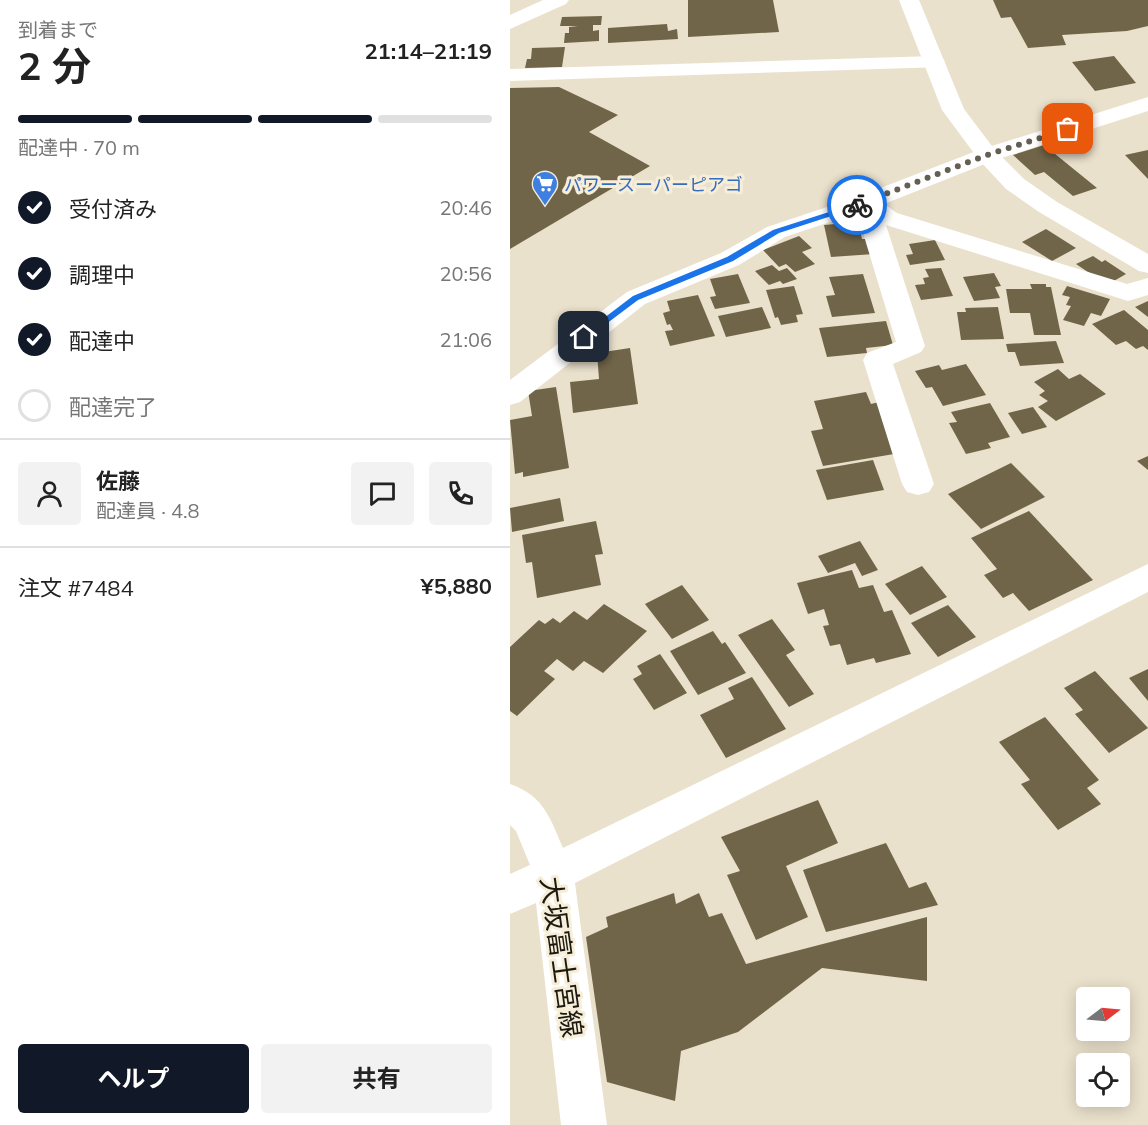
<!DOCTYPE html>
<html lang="ja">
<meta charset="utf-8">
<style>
:root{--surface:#fff;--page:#f2f2f2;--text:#222;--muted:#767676;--line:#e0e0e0;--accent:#111827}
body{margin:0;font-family:Mulish,"Noto Sans JP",sans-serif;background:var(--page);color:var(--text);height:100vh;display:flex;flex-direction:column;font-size:22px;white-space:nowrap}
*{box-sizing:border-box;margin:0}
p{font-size:20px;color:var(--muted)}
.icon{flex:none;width:33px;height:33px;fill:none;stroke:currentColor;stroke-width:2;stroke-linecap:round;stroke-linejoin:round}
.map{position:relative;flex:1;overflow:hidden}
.sheet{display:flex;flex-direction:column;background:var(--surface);width:510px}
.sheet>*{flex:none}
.needle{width:39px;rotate:74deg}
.tools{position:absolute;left:566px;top:987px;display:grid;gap:12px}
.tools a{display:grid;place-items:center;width:54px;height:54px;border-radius:6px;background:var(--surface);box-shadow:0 3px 15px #0003;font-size:30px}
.pin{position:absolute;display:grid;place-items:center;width:51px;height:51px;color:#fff;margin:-26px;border-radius:12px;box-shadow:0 3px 9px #0006}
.courier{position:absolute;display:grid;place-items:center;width:60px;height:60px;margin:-30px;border:4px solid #1a73e8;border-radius:50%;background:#fff;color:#222;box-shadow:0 2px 8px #0007}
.summary em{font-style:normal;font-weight:700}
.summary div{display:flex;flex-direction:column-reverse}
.summary{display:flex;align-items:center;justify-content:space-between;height:102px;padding:0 18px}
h1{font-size:39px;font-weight:700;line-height:45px}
.bar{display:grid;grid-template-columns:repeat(4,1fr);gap:9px 6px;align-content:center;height:72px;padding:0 18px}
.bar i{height:8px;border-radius:4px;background:var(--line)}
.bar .selected{background:var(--accent)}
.bar p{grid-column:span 4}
.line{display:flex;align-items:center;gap:15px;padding:0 18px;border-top:2px solid var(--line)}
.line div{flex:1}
.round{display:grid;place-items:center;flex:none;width:63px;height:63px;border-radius:6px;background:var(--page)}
ol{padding:0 18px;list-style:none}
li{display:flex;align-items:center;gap:18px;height:66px}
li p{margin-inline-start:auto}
li .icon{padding:6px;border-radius:50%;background:var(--accent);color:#fff;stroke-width:4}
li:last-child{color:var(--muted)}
li i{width:33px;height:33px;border:3px solid var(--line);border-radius:50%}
.primary-button{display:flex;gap:12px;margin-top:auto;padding:12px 18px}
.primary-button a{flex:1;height:69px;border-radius:6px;background:var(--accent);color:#fff;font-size:24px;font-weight:700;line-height:69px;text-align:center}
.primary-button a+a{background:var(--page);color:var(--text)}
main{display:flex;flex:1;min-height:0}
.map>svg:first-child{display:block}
.building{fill:#716549}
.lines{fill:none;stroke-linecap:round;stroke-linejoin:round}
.street{fill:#fff;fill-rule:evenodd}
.secondary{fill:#fff;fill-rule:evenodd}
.highway{fill:#fff;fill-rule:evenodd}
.route{fill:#1a73e8}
.done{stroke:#645f52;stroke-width:6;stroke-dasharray:0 10.8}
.labels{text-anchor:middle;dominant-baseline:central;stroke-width:6;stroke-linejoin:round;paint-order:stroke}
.far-shop-label{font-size:18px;fill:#366cbe;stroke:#f7eed9;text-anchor:start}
.near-street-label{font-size:27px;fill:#1c1911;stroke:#f7eed9}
</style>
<main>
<section class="sheet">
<div class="summary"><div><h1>2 分</h1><p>到着まで</p></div><em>21:14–21:19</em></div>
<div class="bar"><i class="selected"></i><i class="selected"></i><i class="selected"></i><i></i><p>配達中 · 70 m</p></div>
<ol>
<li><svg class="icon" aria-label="check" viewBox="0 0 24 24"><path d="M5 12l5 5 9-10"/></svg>受付済み<p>20:46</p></li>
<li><svg class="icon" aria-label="check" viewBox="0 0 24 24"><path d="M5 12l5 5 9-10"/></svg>調理中<p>20:56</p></li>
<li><svg class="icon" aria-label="check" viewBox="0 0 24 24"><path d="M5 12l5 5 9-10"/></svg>配達中<p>21:06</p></li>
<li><i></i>配達完了</li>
</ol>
<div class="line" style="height:108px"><a class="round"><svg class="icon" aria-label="person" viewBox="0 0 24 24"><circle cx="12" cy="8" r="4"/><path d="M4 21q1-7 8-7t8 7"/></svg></a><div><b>佐藤</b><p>配達員 · 4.8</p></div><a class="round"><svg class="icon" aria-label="chat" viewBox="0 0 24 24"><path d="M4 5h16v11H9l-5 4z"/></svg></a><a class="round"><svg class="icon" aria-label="phone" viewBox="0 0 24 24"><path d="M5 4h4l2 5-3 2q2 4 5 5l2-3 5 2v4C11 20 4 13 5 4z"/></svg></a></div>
<div class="line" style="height:78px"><div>注文 #7484</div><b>¥5,880</b></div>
<div class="primary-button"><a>ヘルプ</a><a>共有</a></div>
</section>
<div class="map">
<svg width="638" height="1125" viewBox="0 0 638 1125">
<rect width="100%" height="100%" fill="#eae1cc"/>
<g class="building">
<polygon points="178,0 263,0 269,32 178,37"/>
<polygon points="483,0 638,0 638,26 617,31 552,35 556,45 518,48 501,17 491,18"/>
<polygon points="92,16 91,25 83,25 83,31 89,30 89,41 54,43 55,33 59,33 59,27 68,26 50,26 52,17"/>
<polygon points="157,24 158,31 167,29 168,39 98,43 98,28"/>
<polygon points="55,47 52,67 15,68 17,59 21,59 22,48"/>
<polygon points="604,56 626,83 585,91 562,62"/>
<polygon points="49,87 108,115 79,132 140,166 0,249 0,88"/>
<polygon points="534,145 587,188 563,196 534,172 525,175 503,155"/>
<polygon points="638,150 638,179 615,155"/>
<polygon points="348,222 352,239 360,239 364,254 321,257 314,225"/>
<polygon points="536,229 566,248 542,261 512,242"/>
<polygon points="289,236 302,248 292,252 305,264 285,272 276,264 269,267 253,250"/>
<polygon points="425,240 435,260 400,265 396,255 403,254 399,244"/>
<polygon points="583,256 592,262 595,260 616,274 597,285 566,264"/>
<polygon points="262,265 269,271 277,268 287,279 273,284 270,281 259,285 245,271"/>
<polygon points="431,268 443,296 411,300 405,285 415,284 413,278 419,277 415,269"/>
<polygon points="484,273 491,286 485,287 490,298 464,301 453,277"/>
<polygon points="228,274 240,303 205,309 200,297 206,296 200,279"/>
<polygon points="353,274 365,313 322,317 316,296 325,295 319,277"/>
<polygon points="520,284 536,284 536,287 541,287 551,335 524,335 520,313 500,313 496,289 522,289"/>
<polygon points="284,286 293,314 286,315 288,322 271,325 268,317 265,318 256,290"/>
<polygon points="557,286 600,299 591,316 581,313 574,326 553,320 561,306 556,305 560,297 552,295"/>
<polygon points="188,295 205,336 160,346 155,331 163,330 160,324 157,325 153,313 160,311 157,301"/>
<polygon points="638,301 638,317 625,307"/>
<polygon points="252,307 261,328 216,337 208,316"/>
<polygon points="488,307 494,339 451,340 447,312 456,312 455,308"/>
<polygon points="614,310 638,330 638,350 633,346 626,349 616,341 606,345 582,324"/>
<polygon points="376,321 383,345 356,348 357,353 317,357 309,328"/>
<polygon points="546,341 554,363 510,366 505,352 498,352 496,344"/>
<polygon points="120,348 128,404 63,413 60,382 89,379 87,353"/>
<polygon points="456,364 476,395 433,406 422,387 416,388 405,371 429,365 432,370"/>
<polygon points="548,369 559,379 570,374 596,394 546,421 528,407 538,401 529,395 535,391 524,382"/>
<polygon points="46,387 59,468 13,477 13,472 5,474 0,420 22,416 18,391"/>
<polygon points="356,392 361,404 369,402 390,453 313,466 301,431 313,429 304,401"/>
<polygon points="480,403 500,437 478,443 481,448 456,454 439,423 447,422 441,412"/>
<polygon points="523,407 537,427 512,434 498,413"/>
<polygon points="638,456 638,470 627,461"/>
<polygon points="363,460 374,490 317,500 306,470"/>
<polygon points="501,463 535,497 471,529 438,494"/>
<polygon points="50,498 54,521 2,532 0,508"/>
<polygon points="519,511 583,580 519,611 503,593 493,598 474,575 487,569 461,538"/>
<polygon points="86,521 93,554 85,555 91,585 27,598 22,562 16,563 12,535"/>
<polygon points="350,541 368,570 352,576 345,563 318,573 308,556"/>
<polygon points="412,566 437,597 400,615 375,584"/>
<polygon points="342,570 349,588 363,585 374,612 382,610 401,654 366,663 364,658 337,665 330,644 320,646 313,626 319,625 314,609 298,614 287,583"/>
<polygon points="172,585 199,620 162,639 135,604"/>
<polygon points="94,604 137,631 93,673 74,661 63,671 47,659 34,671 45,679 7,716 0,711 0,647 29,620 35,624 43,618 50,623 64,611 77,620"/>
<polygon points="438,605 466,637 428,657 401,623"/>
<polygon points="262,619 285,650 276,655 304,694 279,707 228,635"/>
<polygon points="203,631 212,644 215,642 236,673 188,695 160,651"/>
<polygon points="150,654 177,693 144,710 123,679 132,674 127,666"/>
<polygon points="638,669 638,701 619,678"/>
<polygon points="585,671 638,728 599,753 565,714 573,710 554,688"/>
<polygon points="242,677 276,729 216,758 190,715 224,699 218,688"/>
<polygon points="535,717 589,780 577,788 591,804 548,830 511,784 520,780 489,742"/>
<polygon points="308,800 328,843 276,866 298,917 246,940 217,875 230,871 211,837"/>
<polygon points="376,843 399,888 416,882 428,905 316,932 293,870"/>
<polygon points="164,893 166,904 189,893 199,917 212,913 236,964 417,917 417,981 312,968 228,1032 171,1051 165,1101 97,1082 76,937 98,927 96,917"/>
</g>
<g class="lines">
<g class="street">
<polygon points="424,56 432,57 435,62 432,67 0,81 0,69"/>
<polygon points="638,97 638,111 485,160 374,204 387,213 617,284 638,278 638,295 618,301 376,225 415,346 411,352 383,364 424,484 419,492 408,495 397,492 392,484 353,360 357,353 386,342 347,213 275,237 229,265 135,304 10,402 0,405 0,380 117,292 211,253 257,227 347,197 469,150"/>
</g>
<g class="secondary">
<polygon points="389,0 409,0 454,109 485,150 514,179 547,202 638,254 638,273 629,271 529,212 496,189 469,160 432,110"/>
<path d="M638,564V592L65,883L97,1125H51L26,903L0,914V874L20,865L6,831L0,825V784C34,796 40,818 53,848Z"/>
</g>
<polygon class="highway" points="33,0 59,0 56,4 0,29 0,15"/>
</g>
<polygon class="route" points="347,203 349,207 269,233 223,261 128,300 76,339 69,337 123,296 217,257 263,230"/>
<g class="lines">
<polyline class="done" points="347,205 477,155 558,129"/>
</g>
<defs>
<symbol id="supermarket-pin" viewBox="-11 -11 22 30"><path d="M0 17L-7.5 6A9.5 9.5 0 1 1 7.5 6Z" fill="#3f7fe0" stroke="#f7eed9"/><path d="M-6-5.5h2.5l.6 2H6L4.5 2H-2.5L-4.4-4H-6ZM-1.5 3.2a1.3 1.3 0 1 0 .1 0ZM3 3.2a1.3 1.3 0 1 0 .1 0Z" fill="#fff"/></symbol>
</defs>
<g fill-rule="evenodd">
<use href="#supermarket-pin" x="20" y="169" width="30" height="40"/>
</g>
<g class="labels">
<g class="far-shop-label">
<text x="54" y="184">パワースーパーピアゴ</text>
</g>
<g class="near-street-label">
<text transform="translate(52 957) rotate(82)">大坂富士宮線</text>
</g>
</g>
</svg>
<div class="tools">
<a><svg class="needle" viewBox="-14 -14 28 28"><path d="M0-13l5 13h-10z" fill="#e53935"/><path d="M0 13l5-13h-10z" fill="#767676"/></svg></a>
<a><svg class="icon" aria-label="locate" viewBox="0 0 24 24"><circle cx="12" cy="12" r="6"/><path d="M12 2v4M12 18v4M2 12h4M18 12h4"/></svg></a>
</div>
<div class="pin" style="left:558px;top:129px;background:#ea580c"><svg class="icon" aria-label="bag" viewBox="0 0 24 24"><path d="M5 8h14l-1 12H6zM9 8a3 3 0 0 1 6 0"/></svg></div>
<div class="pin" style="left:74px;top:337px;background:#1f2937"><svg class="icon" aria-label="home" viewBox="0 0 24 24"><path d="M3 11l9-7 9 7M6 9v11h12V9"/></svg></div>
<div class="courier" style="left:347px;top:205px"><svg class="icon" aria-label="bike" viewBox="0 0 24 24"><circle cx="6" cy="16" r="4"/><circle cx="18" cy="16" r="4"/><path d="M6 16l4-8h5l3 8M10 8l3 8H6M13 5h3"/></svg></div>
</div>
</main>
